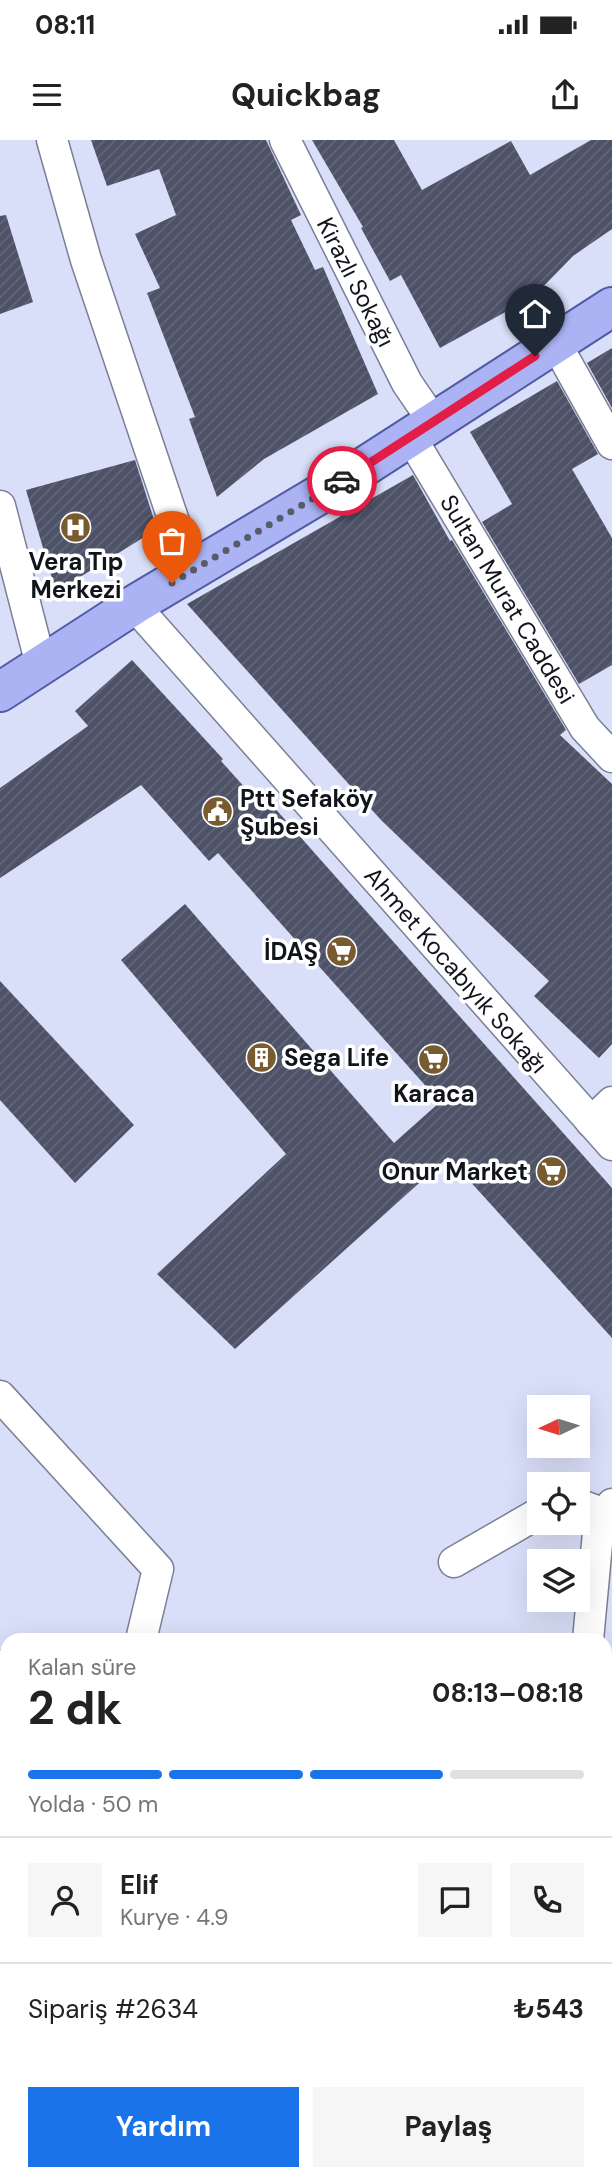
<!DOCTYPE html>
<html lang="tr">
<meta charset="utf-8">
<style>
:root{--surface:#fff;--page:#f6f6f6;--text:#222;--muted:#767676;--line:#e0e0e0;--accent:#1a73e8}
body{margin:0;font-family:"DM Sans",sans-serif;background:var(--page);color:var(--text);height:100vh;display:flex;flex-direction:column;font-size:26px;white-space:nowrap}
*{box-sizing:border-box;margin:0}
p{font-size:23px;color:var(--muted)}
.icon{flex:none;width:38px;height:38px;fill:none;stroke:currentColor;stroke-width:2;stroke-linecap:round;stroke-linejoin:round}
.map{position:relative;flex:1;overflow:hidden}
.details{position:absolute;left:0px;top:1493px;width:612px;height:548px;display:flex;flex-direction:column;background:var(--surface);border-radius:21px 21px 0 0;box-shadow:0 7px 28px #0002}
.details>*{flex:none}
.needle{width:46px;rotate:266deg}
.tools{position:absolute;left:527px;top:1255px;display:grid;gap:14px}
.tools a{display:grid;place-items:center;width:63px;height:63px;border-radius:0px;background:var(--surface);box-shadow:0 7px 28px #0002;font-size:35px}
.pin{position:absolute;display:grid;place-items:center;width:60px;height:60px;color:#fff;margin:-72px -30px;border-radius:50% 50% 50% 0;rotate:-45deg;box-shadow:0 0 7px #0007}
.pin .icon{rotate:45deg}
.courier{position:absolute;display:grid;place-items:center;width:70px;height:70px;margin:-35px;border:5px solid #e11d48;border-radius:50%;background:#fff;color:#222;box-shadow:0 2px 9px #0007}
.headline em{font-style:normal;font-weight:700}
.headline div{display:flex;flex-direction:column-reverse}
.headline{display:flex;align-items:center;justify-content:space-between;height:119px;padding:0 28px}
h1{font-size:46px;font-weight:700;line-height:52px}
.bar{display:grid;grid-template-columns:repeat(4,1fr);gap:10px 7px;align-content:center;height:84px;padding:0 28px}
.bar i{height:9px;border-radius:5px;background:var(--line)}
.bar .active{background:var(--accent)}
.bar p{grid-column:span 4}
.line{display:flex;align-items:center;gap:18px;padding:0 28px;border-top:2px solid var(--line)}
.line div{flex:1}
.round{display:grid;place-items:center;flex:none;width:74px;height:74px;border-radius:0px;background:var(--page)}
.cta{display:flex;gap:14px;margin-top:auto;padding:14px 28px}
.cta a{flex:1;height:80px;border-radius:0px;background:var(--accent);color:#fff;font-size:28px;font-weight:700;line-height:80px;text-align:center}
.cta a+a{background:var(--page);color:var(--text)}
.status{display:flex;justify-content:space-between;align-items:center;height:49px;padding:0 35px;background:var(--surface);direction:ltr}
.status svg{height:19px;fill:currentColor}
header{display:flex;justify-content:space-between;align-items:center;height:91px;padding:0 28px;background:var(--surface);font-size:32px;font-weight:700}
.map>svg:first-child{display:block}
.building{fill:url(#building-hatch)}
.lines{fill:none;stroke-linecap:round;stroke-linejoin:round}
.minor-casing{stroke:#7a7f96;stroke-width:33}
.major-casing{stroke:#515aa3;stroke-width:42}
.minor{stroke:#fff;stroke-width:30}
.major{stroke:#abb3f4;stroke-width:38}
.done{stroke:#585b69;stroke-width:7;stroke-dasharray:0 12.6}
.route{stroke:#e11d48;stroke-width:9}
.labels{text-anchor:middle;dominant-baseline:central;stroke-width:7;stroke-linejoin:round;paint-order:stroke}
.street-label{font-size:24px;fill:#12141c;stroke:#fff}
.poi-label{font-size:24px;font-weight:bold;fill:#12141c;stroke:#fff}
</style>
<div class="status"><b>08:11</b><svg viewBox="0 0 49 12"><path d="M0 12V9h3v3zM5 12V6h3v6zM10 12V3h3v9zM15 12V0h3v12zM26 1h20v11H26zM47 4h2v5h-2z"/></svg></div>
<header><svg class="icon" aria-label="menu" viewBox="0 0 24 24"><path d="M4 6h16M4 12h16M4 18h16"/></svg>Quickbag<svg class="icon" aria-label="share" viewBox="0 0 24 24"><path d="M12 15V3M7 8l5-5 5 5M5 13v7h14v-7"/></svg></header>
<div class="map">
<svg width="612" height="2040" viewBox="0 0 612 2040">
<defs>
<pattern id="building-hatch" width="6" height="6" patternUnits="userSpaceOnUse" patternTransform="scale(1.75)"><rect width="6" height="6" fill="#4d5267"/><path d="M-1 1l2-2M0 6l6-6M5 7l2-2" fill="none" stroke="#626678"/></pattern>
</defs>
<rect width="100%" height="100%" fill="#d9dff8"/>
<g class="building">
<polygon points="91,0 266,0 301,75 291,80 315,130 323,127 378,254 264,319 217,357 189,279 195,277 147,153 160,148 135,94 176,75 159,29 107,46"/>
<polygon points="312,0 394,0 422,50 511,1 530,35 591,0 612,0 612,89 573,116 533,157 440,208 401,135 390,141 361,88 363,87"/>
<polygon points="6,75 33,162 0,174 0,76"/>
<polygon points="612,208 612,268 587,223"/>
<polygon points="557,241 598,314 572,329 612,398 612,525 579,544 482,382 512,364 470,292"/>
<polygon points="135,320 157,389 56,452 26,350"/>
<polygon points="413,335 450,401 452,400 566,590 560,595 612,644 612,904 599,918 534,856 549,841 381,680 187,464"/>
<polygon points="132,520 223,619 221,621 265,670 272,665 612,1048 612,1198 448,1017 235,1209 157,1134 286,1014 121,820 185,764 394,1003 440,962 218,713 209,721 141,645 0,738 0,648 88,586 75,571"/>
<polygon points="0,841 134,985 75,1043 0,960"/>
</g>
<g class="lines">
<defs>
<g id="minor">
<polyline points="52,0 86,120 191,432"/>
<polyline points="285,0 407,243 433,281"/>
<polyline points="555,202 612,304"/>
<polyline points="410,296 585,588 612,617"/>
<polyline points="0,366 41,525"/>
<polyline points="134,465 612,1005"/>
<polyline points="591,982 612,962"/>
<polyline points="0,1256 158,1429 141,1500"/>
<polyline points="578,1364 594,1370 603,1376"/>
<polyline points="454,1422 539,1373"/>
<polyline points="588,1500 599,1382 612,1364"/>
<polyline points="0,1526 7,1534"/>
<polyline points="0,1627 7,1621"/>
<polyline points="606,1673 612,1673"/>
<polyline points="0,1713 7,1711"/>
<polyline points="606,2023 612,2022"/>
<polyline points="135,2034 135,2040"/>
<polyline points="566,2034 567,2040"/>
<polyline points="411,2040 485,2034"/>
</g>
<polyline id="major" points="0,552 134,465 342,341 612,167"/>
</defs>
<use href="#minor" class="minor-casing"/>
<use href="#major" class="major-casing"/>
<use href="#minor" class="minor"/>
<use href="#major" class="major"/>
</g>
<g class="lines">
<polyline class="done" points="172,443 342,341"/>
<polyline class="route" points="342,341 535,216"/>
</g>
<defs>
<symbol id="hospital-disc" viewBox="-11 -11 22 22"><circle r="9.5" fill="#785c2f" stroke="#fff"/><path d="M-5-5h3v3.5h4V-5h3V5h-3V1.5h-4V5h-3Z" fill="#fff"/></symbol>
<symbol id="civic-disc" viewBox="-11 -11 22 22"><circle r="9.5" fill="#785c2f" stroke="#fff"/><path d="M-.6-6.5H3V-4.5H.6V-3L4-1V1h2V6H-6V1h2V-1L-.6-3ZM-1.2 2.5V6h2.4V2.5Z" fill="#fff"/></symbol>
<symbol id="supermarket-disc" viewBox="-11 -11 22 22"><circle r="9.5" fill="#785c2f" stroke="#fff"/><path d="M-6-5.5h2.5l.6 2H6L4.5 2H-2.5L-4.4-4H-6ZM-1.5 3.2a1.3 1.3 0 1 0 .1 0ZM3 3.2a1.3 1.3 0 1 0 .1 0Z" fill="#fff"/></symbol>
<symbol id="building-disc" viewBox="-11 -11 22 22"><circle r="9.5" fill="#785c2f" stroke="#fff"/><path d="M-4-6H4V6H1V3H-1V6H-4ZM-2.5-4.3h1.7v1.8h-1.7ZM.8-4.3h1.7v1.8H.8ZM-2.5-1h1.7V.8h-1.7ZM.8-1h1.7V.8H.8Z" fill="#fff"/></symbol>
</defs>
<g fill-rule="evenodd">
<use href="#hospital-disc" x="58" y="370" width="35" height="35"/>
<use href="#civic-disc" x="200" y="654" width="35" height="35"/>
<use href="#supermarket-disc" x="324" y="794" width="35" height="35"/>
<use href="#building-disc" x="244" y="900" width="35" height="35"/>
<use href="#supermarket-disc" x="416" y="902" width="35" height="35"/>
<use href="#supermarket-disc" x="534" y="1014" width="35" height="35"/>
</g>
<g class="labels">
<g class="street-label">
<text transform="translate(356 142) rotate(63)">Kirazlı Sokağı</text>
<text transform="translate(508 459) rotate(59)">Sultan Murat Caddesi</text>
<text transform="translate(456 830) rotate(49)">Ahmet Kocabıyık Sokağı</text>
</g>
<g class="poi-label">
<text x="76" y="421">Vera Tıp<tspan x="76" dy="28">Merkezi</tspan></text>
<text x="240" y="658" text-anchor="start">Ptt Sefaköy<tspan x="240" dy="28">Şubesi</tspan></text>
<text x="318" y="811" text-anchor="end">İDAŞ</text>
<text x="284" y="917" text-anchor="start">Sega Life</text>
<text x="434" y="953">Karaca</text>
<text x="528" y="1031" text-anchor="end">Onur Market</text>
</g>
</g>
</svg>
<div class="tools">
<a><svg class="needle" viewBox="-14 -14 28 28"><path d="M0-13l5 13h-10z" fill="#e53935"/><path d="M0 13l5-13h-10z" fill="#767676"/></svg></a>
<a><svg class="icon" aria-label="locate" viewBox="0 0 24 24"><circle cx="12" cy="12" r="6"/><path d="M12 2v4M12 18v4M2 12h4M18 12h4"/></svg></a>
<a><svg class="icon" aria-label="layers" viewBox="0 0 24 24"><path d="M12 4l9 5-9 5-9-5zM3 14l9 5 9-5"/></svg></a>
</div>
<div class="pin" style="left:172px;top:443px;background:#ea580c"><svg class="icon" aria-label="bag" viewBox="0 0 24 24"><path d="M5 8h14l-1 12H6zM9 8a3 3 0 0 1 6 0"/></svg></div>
<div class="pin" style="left:535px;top:216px;background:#1f2937"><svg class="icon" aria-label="home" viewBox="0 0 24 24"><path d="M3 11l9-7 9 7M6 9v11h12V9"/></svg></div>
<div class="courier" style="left:342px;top:341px"><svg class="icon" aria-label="car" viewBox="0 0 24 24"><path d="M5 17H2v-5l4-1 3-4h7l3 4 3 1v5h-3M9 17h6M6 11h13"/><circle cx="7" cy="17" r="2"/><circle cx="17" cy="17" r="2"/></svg></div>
<section class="details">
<div class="headline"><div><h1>2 dk</h1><p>Kalan süre</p></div><em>08:13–08:18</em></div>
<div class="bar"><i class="active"></i><i class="active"></i><i class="active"></i><i></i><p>Yolda · 50 m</p></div>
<div class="line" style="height:126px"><a class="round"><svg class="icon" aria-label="person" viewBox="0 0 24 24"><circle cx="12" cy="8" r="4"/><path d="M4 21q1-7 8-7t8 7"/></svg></a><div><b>Elif</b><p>Kurye · 4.9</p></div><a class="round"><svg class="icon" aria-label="chat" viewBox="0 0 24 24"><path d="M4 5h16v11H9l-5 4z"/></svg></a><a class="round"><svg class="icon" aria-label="phone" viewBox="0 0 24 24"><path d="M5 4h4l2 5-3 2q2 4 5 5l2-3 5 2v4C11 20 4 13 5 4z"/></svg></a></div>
<div class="line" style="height:91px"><div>Sipariş #2634</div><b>₺543</b></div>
<div class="cta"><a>Yardım</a><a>Paylaş</a></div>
</section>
</div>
